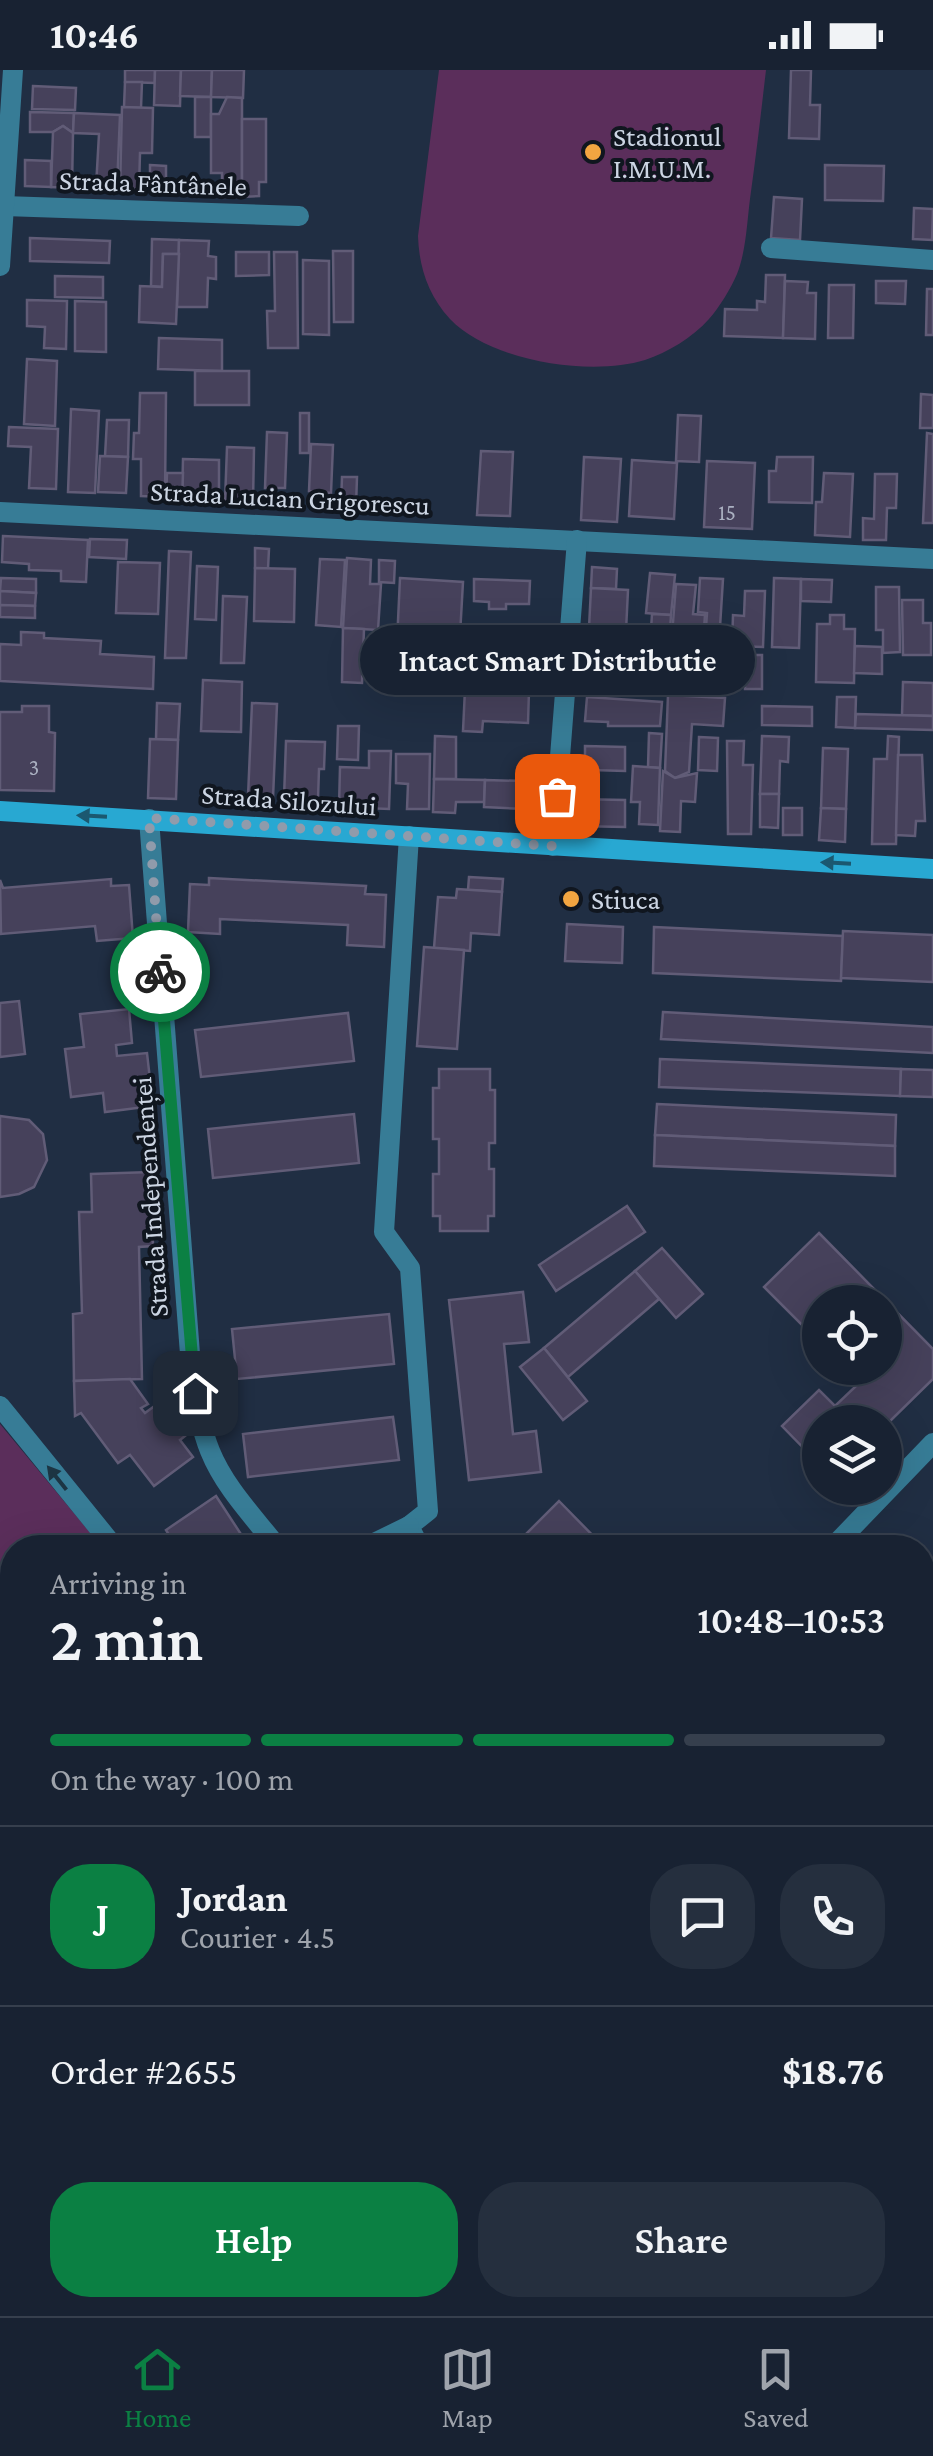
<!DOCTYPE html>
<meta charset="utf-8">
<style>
:root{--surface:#182232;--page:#252f3e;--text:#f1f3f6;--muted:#9fa4ac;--line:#363f4d;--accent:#0b8043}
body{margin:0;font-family:"Crimson Pro",serif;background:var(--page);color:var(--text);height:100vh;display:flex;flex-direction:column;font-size:38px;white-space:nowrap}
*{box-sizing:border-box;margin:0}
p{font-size:32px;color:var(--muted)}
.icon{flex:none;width:55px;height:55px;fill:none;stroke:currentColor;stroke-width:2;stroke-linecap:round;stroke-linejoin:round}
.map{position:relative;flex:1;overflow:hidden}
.panel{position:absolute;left:0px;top:1465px;width:935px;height:782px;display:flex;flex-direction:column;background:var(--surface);border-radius:40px 40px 0 0;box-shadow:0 10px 40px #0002,0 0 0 2px var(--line)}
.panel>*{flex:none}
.tools{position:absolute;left:802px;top:1215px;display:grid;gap:20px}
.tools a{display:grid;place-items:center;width:100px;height:100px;border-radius:50%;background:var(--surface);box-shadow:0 10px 40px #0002,0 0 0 2px var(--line);font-size:50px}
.pin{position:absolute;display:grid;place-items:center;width:85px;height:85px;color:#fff;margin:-42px;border-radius:20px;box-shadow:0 5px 15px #0006}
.courier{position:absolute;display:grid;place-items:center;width:100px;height:100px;margin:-50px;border:8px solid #0b8043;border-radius:50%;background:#fff;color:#222;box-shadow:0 2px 12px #0007}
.bubble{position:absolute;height:70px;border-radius:35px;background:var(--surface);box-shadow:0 10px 40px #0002,0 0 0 2px var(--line);font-size:32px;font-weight:600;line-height:70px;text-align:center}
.summary em{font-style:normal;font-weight:600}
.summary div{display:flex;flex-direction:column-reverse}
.summary{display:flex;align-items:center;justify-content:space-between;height:170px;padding:0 50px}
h1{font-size:65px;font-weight:600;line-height:75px}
.bar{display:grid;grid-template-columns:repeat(4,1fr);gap:15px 10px;align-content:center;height:120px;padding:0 50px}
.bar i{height:12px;border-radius:8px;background:var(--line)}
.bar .active{background:var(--accent)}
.bar p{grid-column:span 4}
.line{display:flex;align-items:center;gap:25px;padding:0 50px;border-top:2px solid var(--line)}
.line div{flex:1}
.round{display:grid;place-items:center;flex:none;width:105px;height:105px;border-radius:40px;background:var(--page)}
.action{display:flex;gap:20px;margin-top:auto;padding:20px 50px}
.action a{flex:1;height:115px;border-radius:40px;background:var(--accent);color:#fff;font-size:40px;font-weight:600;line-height:115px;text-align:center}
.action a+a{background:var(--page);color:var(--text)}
.status{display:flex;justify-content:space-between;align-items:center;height:70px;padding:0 50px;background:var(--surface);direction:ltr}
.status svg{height:28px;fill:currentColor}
.menu{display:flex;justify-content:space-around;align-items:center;height:140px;border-top:2px solid var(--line);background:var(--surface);font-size:28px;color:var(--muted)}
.menu a{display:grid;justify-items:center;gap:5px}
.menu .active{color:var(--accent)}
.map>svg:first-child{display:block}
.green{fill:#5b2e5b}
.building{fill:#46415b;stroke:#615c77;stroke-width:2.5}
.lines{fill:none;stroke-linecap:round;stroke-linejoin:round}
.minor{stroke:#377c96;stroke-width:20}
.tertiary{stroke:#377c96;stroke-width:20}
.secondary{stroke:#28a8d2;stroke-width:20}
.oneway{fill:#1b5870}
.oneway2{fill:#1c3543}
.done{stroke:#909bab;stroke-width:10;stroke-dasharray:0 18}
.route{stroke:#0b8043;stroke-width:12}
.poi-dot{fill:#f2a541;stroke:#10161f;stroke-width:4}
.labels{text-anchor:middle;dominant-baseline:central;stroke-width:8;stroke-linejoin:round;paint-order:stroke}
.number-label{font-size:22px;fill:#aab0c1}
.poi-label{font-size:28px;fill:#ccd5e3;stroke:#10161f;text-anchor:start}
.street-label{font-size:28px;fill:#ccd5e3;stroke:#10161f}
</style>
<div class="status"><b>10:46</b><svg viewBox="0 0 49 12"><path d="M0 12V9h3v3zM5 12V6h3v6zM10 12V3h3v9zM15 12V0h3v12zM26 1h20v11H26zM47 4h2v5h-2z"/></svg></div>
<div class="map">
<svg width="933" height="2246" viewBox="0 0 933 2246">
<rect width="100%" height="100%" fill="#202e43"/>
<g class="green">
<path d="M439,0H766C761,43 756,86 750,129C747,153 746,181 737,204C731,218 719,238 709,249C692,268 668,282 645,290C590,307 490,291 450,249C428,225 419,197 418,166Z"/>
<polygon points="0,1354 102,1477 12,1478 12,1534 0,1540"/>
<polygon points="12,1570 12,1992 0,2012 0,1579"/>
</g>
<g class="building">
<polygon points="125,0 155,0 155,13 125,12"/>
<polygon points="155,0 181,0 180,36 154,35"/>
<polygon points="181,0 212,0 211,27 180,26"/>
<polygon points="212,0 244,0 243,28 211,27"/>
<polygon points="791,0 811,0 810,35 820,35 819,69 789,68"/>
<polygon points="125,12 142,12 141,38 124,37"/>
<polygon points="33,16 76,18 75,40 32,39"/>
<rect x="195" y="27" width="16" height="40"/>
<polygon points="227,27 242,28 242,127 222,127 222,103 211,103 211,44 219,44"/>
<polygon points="122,37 153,38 152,83 140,83 139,119 120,119"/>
<polygon points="30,42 74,43 73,63 63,56 53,62 30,62"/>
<polygon points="74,43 120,45 117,118 96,117 99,64 73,63"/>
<polygon points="242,49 266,49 266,112 259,112 259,126 242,127"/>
<polygon points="63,56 73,63 72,118 51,117 53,62"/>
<polygon points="25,90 51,91 51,117 25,116"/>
<polygon points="150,95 166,96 166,121 150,121"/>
<polygon points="825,95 884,96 883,131 825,130"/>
<polygon points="774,127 802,129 800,170 771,168"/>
<polygon points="914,138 933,139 932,170 913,169"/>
<polygon points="30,168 110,171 109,193 30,191"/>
<polygon points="152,169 179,170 179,184 163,184 162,217 151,216"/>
<polygon points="179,170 209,171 208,186 216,187 216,209 208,208 207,237 177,237"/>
<polygon points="333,181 353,181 353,252 334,252"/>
<polygon points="236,182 269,182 269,205 236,206"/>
<polygon points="274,182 297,182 298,278 268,278 267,241 275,241"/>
<polygon points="163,184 179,184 176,254 139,252 140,216 162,217"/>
<polygon points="303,190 329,191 329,265 303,264"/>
<polygon points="766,205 785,205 783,268 724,266 725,239 757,240 757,231 765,232"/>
<polygon points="55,206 103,207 103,228 55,227"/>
<polygon points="785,211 808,212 807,223 816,223 815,269 783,268"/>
<polygon points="876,211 906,211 905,234 876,233"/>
<polygon points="829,215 854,215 853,268 828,268"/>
<polygon points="927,219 933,219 933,265 926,265"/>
<polygon points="27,230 67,231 66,279 44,278 45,257 27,256"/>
<polygon points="75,231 106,232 106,282 75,281"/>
<polygon points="159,268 222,270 222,301 158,299"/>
<polygon points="27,289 57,291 55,356 24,354"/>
<rect x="195" y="301" width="54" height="34"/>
<polygon points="140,323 166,323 165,427 141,426 141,389 133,389 134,363 139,363"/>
<polygon points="921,324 933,325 933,358 920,358"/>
<polygon points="71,339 99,341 95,423 68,422"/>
<rect x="300" y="343" width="9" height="40"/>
<polygon points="678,345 701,346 699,392 676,391"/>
<polygon points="107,350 129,350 128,387 105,386"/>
<polygon points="9,357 58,359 56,419 29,418 31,377 8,376"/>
<polygon points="267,362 287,363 285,418 265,418"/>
<polygon points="927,363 933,364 933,453 923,453"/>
<polygon points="311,374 333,375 331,423 309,421"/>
<polygon points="227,377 254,378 253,432 225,431"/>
<polygon points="481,381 513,382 510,446 477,445"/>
<polygon points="100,386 128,387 126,423 98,422"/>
<polygon points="584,387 621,389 617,452 581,450"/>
<polygon points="777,387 813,387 812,433 769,432 769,401 776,401"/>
<polygon points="183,389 219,390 219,431 182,431"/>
<polygon points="632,390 677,393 674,449 629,446"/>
<polygon points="707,391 755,393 752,459 704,457"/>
<polygon points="167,403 183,403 182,431 166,431"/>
<polygon points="824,403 853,404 850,467 815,465 816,432 822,432"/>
<polygon points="875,404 897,404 896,438 887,438 886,470 863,470 863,448 874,449"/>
<polygon points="342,407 357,407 356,436 341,435"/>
<polygon points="3,466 88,470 86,512 61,511 61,501 29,500 29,494 2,492"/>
<polygon points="90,469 127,470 126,489 89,487"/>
<polygon points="255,478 269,479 268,499 255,498"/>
<polygon points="169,481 191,482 186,588 165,588"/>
<polygon points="347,488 371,490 370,514 381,514 378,560 343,558"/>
<polygon points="320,489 345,490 341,557 316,555"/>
<polygon points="379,490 395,491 394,513 379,512"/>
<polygon points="118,492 160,493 158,544 116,543"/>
<polygon points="197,496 218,497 216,550 195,549"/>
<polygon points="592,497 617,499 616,519 591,518"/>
<polygon points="255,498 295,499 294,552 254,551"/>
<polygon points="650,503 675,505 671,545 646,543"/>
<polygon points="1,508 36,509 36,523 0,521"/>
<polygon points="400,508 463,512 457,618 395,615"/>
<polygon points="700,508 723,509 719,573 705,572 707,543 698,542"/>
<polygon points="774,508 801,509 799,578 772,577"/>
<polygon points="474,509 530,511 529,534 506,534 506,539 489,539 489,532 474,531"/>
<polygon points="801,509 832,510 831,532 801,531"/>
<polygon points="676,514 696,515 693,544 705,545 703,573 685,572 682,617 668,616"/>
<polygon points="876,517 899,517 900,582 883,583 883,560 876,560"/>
<polygon points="591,518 628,520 626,561 589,558"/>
<polygon points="0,521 36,523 35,536 0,535"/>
<polygon points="745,521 765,521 763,577 732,576 733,545 744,546"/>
<polygon points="223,526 247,527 244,593 221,593"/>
<polygon points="902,530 923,530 923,553 931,553 931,585 903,585"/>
<polygon points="0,535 35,536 35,548 0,547"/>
<polygon points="652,544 671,545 669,576 650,575"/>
<polygon points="830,545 844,545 844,559 855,559 854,613 816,612 817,554 830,554"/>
<polygon points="343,558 364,559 362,613 342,612"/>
<polygon points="21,562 44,563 44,568 101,571 100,584 154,587 153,619 0,611 0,574 21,575"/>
<polygon points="855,576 882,577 882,604 854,603"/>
<polygon points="588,579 621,581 620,601 587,599"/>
<polygon points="621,581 668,583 667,622 641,620 642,602 620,601"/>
<rect x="745" y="585" width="17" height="34"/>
<polygon points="203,610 242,612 241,662 201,661"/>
<polygon points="903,612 933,613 933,646 902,645"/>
<polygon points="465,619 529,621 528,653 483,651 482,662 463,661"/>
<polygon points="668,625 725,628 723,656 692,654 689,702 675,708 665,701"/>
<polygon points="587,627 662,632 660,656 608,656 608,652 585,651"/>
<polygon points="837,627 856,627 855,658 836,657"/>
<polygon points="157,633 180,634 178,670 156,669"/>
<polygon points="252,633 277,634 273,728 248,727"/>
<polygon points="22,636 49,636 49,662 55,663 54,721 0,720 0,642 22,642"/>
<polygon points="762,636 812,637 812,656 762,655"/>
<polygon points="856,644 933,646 933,660 855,658"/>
<polygon points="338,656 359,656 358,690 337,689"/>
<polygon points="649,663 662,664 660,698 648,697"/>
<polygon points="435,666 456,667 456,709 434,709"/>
<polygon points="762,666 789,667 788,692 780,691 779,724 760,724"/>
<polygon points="888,666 899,667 896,774 872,774 874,689 887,689"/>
<polygon points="699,667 718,668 717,701 698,700"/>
<polygon points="150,669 178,670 176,729 148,728"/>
<polygon points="286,671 325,672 324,699 319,699 318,730 284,728"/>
<polygon points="727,671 744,671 743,695 753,695 751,764 728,764"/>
<polygon points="585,676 625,677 625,701 592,700 592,692 585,692"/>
<polygon points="823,678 848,679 846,739 821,738"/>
<polygon points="369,681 391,681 389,739 339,737 340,697 369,698"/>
<polygon points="396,684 430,684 429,739 407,739 408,714 396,713"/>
<polygon points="898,685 922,685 925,751 916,751 915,766 896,765"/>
<polygon points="633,696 660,698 658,755 639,754 640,732 631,732"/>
<polygon points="663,701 675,708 697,703 695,732 681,731 680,762 660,761"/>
<polygon points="434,709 485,710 484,732 456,732 455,743 433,742"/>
<polygon points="485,710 524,711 524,739 484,737"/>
<polygon points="760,724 779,724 778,758 760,757"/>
<polygon points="574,729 625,730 625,757 574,756"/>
<rect x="783" y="738" width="19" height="27"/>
<polygon points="821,738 846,739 845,772 819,770"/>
<polygon points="469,807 503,809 502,822 468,820"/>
<polygon points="209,808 366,816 365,824 386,825 384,877 347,875 348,855 220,849 220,864 188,862 190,814 209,815"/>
<polygon points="111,809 111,816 129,815 133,868 97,871 95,856 1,864 0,810 3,818"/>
<polygon points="457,819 502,822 499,865 471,863 470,881 434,878 438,827 456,828"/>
<polygon points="567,854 623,857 622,893 565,891"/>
<polygon points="654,857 843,866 841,911 653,903"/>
<polygon points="843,861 933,865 933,912 841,908"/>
<polygon points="424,877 464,880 457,979 417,976"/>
<polygon points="19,931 25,984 0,987 0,933"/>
<polygon points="129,939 132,973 116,975 117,986 147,983 153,1036 105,1042 103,1023 71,1027 65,979 84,977 80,944"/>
<polygon points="663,942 933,957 933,983 661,969"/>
<polygon points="348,943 354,991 201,1007 195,960"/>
<polygon points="660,989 901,999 900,1026 659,1017"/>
<polygon points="439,999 490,999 490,1020 495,1020 495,1073 489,1073 489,1099 494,1099 494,1146 488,1146 488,1161 440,1161 440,1146 433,1146 433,1104 439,1104 439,1069 433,1069 433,1018 439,1018"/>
<polygon points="901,999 933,1000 933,1027 900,1026"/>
<polygon points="657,1034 896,1045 895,1076 655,1065"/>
<polygon points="354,1044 359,1093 213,1108 208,1059"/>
<polygon points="0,1046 29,1050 43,1064 47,1090 34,1117 19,1124 0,1127"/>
<polygon points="655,1065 895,1076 895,1106 654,1096"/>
<polygon points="151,1102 153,1176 139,1177 142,1309 74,1311 73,1244 82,1243 79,1142 92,1142 91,1104"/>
<polygon points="627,1136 645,1162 556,1221 539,1195"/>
<polygon points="819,1163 933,1279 933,1309 885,1356 885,1352 820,1352 820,1395 782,1356 819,1320 835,1336 875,1298 885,1298 885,1232 820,1232 820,1237 802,1255 764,1217"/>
<polygon points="662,1178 703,1224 676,1248 635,1201"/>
<polygon points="635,1201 659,1229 568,1307 544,1278"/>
<polygon points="523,1222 529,1272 504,1274 513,1364 536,1361 541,1402 469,1410 449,1230"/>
<polygon points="389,1244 394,1294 237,1309 232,1259"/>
<polygon points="544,1278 587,1331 563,1350 520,1297"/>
<polygon points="130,1309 148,1334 141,1338 145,1343 160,1332 185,1366 180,1370 193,1387 154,1416 130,1385 118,1393 81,1343 75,1346 74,1311"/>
<polygon points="393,1347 399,1390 248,1407 243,1364"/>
<polygon points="216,1426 250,1478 177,1478 166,1460"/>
<polygon points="559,1431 605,1478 512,1478"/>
<polygon points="927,1525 933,1542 923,1547 933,1564 933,1575 922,1581 922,1528"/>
<polygon points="932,1683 933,1685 933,1761 922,1745 922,1690"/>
<polygon points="933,2069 933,2124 922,2100 922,2074"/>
<polygon points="933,2171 933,2222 922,2226 922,2176"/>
<polygon points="692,2235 745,2235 750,2246 697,2246"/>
<polygon points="848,2235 916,2235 920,2242 911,2246 852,2246"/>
</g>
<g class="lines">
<g class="minor">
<polyline points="4,136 299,146"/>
<polyline points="771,178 933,190"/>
<polyline points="0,196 13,0"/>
<polyline points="0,442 933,489"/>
<path d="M149,749L191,1297C196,1326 199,1354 210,1381C225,1418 254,1447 278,1478"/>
<polyline points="409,766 384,1162 410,1198 428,1441 409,1456 420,1478"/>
<polyline points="553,776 577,470"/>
<polyline points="364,1478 409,1456"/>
<polyline points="922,1612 933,1631"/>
<polyline points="922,1797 933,1787"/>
<polyline points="630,2235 634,2246"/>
</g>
<g class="tertiary">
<polyline points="0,1336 115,1478"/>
<polyline points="832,1478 933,1373"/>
<polyline points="0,1550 12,1544"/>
<polyline points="0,2141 12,2136"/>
</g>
<polyline class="secondary" points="0,741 933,799"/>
</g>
<defs><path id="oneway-solid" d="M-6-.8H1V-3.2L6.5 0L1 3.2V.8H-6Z" transform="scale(2.5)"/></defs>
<g class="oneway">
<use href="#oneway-solid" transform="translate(92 746) rotate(-177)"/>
<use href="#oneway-solid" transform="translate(836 793) rotate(-177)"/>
</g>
<use class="oneway2" href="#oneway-solid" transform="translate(57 1408) rotate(-129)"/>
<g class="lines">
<polyline class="done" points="160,902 149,748 553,776 557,726"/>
<polyline class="route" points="160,902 195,1323"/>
</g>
<g class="poi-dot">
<circle cx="593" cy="82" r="10"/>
<circle cx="571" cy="829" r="10"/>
</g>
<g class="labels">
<g class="number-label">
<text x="727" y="442">15</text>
<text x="34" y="697">3</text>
</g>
<g class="poi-label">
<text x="613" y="66">Stadionul<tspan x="613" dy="32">I.M.U.M.</tspan></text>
<text x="591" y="829">Stiuca</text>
</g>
<g class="street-label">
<text transform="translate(153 113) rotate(2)">Strada Fântânele</text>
<text transform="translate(290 428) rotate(3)">Strada Lucian Grigorescu</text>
<text transform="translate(289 730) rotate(4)">Strada Silozului</text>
<text transform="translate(150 1127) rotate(-94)">Strada Independenței</text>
</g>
</g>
</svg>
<div class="tools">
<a><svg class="icon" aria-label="locate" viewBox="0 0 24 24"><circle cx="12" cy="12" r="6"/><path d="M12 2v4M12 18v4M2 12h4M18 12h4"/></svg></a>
<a><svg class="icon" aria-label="layers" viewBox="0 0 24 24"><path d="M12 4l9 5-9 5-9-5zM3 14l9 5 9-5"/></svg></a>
</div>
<div class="pin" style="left:557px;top:726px;background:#ea580c"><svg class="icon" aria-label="bag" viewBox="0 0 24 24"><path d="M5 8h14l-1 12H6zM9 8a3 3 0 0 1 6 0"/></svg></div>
<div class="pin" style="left:195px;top:1323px;background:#1f2937"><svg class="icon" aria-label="home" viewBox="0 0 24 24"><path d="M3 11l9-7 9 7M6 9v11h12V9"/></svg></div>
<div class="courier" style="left:160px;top:902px"><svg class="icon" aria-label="bike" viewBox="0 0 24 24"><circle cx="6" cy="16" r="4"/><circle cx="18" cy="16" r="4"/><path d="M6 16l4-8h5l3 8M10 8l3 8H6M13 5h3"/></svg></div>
<div class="bubble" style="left:360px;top:555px;width:395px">Intact Smart Distributie</div>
<section class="panel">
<div class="summary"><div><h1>2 min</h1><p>Arriving in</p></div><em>10:48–10:53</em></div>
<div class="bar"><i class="active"></i><i class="active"></i><i class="active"></i><i></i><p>On the way · 100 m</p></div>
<div class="line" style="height:180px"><b class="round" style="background:var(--accent);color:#fff">J</b><div><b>Jordan</b><p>Courier · 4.5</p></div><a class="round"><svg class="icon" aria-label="chat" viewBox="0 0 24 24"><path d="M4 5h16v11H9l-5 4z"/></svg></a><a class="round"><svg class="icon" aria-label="phone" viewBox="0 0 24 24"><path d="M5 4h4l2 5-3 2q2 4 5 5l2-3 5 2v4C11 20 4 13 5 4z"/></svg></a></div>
<div class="line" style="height:130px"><div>Order #2655</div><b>$18.76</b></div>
<div class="action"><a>Help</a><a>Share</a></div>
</section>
</div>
<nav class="menu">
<a class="active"><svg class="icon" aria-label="home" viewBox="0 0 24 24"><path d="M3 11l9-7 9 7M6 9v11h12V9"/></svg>Home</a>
<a><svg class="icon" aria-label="map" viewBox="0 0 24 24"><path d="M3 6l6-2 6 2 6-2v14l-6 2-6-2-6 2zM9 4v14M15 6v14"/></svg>Map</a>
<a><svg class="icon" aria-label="saved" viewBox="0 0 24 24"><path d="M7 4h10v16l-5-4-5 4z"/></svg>Saved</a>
</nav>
